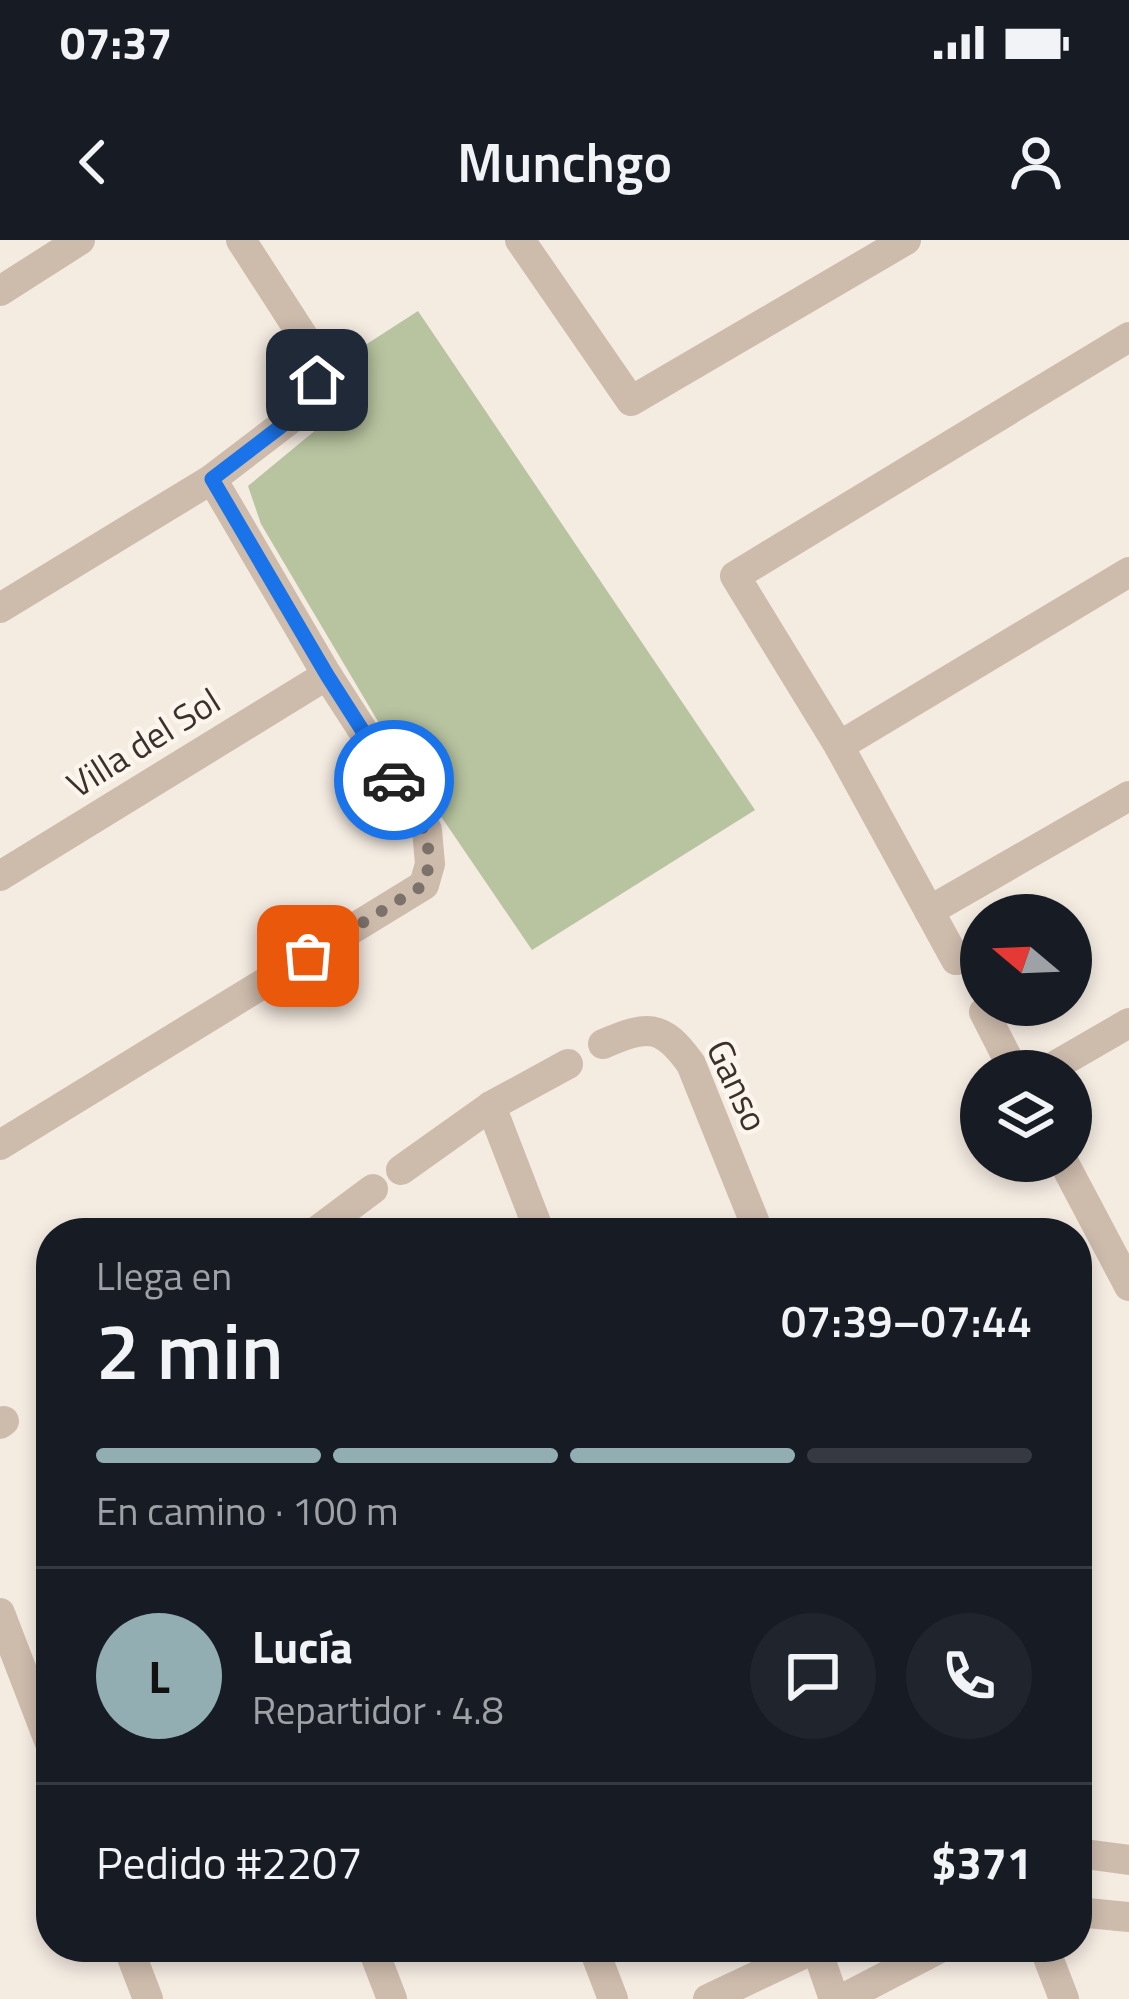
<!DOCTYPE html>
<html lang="es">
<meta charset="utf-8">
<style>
:root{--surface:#171b24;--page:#20242c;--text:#f1f3f6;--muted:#9ea1a6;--line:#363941;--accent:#92aeb2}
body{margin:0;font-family:"Titillium Web",sans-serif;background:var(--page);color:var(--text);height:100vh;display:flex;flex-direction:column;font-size:45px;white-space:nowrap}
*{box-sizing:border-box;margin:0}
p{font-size:39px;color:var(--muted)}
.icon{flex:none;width:66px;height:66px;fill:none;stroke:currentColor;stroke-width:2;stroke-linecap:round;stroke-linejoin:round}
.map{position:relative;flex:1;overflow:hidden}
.drawer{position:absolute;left:36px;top:978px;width:1056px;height:744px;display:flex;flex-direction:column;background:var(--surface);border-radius:48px;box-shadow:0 6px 18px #0003}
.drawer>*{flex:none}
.needle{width:78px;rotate:289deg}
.fabs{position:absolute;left:960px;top:654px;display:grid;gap:24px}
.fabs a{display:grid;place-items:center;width:132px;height:132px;border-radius:50%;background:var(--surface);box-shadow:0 6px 18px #0003;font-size:60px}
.pin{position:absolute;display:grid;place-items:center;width:102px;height:102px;color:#fff;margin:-51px;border-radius:24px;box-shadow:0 6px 18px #0006}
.courier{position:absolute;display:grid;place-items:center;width:120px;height:120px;margin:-60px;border:9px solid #1a73e8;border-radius:50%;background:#fff;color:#222;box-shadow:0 3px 15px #0007}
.overview em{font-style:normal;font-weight:600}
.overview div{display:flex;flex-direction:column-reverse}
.overview{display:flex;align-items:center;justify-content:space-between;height:204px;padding:0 60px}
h1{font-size:78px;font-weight:600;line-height:90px}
.bar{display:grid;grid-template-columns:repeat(4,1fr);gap:18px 12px;align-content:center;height:144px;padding:0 60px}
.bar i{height:15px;border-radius:9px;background:var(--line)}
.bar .selected{background:var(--accent)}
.bar p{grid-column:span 4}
.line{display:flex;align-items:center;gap:30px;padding:0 60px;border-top:3px solid var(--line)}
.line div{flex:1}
.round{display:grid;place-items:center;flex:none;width:126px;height:126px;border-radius:63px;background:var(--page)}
.status{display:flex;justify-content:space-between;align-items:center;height:84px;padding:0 60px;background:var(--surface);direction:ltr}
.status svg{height:33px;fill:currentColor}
header{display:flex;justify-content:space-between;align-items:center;height:156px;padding:0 60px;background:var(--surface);font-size:54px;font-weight:600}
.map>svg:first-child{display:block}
.green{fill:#b8c4a0}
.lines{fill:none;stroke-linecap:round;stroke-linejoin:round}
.minor{stroke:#cdbbac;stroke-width:30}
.done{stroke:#7c716b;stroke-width:12;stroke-dasharray:0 21.6}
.route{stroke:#1a73e8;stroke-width:15}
.labels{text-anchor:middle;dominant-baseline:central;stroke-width:9;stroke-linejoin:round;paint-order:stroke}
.street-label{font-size:36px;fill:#3b302b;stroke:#fbf5ee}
</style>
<div class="status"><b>07:37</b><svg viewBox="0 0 49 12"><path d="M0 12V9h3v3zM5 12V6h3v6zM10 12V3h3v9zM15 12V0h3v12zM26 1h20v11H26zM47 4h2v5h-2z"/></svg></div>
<header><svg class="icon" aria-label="back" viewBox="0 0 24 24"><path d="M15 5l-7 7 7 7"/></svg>Munchgo<svg class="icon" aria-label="person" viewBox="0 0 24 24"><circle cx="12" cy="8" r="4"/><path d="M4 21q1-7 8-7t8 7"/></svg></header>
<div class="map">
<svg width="1129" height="1759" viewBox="0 0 1129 1759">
<rect width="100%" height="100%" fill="#f4ebe1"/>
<polygon class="green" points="418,71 755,570 532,710 389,500 261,284 248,246 323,184 342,120"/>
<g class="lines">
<g class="minor">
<polyline points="520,0 631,161 906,0"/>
<polyline points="0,51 80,0"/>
<polyline points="0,368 212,239 310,164 319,121 241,0"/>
<polyline points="839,506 1129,332"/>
<polyline points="0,636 327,435"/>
<polyline points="929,671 1129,556"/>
<polyline points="956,720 839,506 735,336 1129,97"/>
<polyline points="984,772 1014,831"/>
<path d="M603,804C647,785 662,783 691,824L759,993"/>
<polyline points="1046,831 1129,783"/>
<polyline points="491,866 540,993"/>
<polyline points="0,905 424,645 430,624 427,590 327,435 212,239"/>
<polyline points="1063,921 1129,1046"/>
<polyline points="401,930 491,866 568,824"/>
<polyline points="314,993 373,949"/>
<polyline points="0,1184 4,1181"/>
<polyline points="0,1373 51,1506"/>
<polyline points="1077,1613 1129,1620"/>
<polyline points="1077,1672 1129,1677"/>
<polyline points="128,1707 148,1759"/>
<polyline points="372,1707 392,1759"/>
<polyline points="593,1707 613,1759"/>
<polyline points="816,1707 834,1759"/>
<polyline points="1044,1707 1064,1759"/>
<polyline points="708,1759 818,1707"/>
<polyline points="842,1759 942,1707"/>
</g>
</g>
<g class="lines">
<path class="done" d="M308,716L424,645C438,601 418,576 394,540"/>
<polyline class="route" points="317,140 310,164 212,239 327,435 394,540"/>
</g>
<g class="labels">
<g class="street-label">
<text transform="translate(143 502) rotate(-32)">Villa del Sol</text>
<text transform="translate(738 845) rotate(65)">Ganso</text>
</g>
</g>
</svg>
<div class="fabs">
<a><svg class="needle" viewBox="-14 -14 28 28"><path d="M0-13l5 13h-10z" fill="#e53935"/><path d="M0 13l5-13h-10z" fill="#9ea1a6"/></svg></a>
<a><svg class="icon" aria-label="layers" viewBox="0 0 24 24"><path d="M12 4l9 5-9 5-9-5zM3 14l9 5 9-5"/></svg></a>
</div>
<div class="pin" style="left:308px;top:716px;background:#ea580c"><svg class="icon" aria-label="bag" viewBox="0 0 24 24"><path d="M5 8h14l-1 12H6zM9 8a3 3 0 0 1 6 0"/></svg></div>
<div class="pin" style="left:317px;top:140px;background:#1f2937"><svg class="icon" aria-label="home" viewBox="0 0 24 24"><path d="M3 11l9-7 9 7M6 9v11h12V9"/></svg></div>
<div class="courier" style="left:394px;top:540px"><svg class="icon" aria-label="car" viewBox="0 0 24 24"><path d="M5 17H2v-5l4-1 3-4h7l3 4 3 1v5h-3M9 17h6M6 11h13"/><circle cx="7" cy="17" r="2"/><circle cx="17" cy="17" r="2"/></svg></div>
<section class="drawer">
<div class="overview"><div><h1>2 min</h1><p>Llega en</p></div><em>07:39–07:44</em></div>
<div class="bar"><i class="selected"></i><i class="selected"></i><i class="selected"></i><i></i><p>En camino · 100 m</p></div>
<div class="line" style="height:216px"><b class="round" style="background:var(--accent);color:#111">L</b><div><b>Lucía</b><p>Repartidor · 4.8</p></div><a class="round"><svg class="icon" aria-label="chat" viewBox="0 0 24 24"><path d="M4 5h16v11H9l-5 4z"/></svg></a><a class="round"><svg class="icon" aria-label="phone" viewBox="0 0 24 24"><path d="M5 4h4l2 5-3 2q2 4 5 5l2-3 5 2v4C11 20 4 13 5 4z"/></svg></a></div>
<div class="line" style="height:156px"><div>Pedido #2207</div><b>$371</b></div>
</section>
</div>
